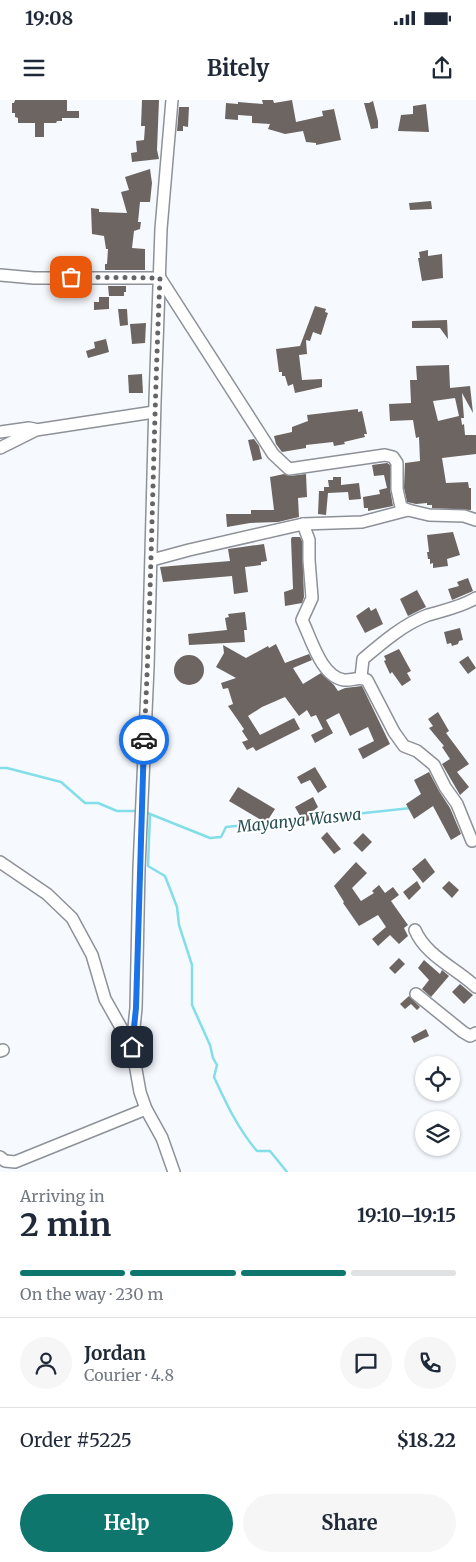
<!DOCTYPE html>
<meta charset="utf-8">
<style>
:root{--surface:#fff;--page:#f6f6f7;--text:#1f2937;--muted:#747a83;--line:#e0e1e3;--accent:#0f766e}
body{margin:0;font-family:Merriweather,serif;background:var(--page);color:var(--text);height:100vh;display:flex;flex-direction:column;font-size:19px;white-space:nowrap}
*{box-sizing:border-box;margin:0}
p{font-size:16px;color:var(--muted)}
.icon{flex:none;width:28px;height:28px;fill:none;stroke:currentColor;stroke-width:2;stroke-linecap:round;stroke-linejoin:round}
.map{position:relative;height:1072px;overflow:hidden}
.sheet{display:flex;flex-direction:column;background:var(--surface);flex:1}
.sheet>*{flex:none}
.tools{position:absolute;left:415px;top:956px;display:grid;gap:10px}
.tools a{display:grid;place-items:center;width:45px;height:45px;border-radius:50%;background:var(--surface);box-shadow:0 1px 4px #0004;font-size:25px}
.pin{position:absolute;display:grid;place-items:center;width:42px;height:42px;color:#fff;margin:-21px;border-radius:10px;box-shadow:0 2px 8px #0006}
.courier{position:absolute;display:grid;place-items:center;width:50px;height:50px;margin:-25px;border:4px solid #1a73e8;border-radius:50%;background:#fff;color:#222;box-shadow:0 1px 6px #0007}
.headline em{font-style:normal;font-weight:700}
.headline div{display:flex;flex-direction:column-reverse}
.headline{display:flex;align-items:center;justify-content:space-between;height:85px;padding:0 20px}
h1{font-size:32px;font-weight:700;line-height:38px}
.bar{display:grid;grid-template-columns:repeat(4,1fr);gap:8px 5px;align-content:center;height:60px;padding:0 20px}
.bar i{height:6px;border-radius:4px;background:var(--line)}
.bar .on{background:var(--accent)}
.bar p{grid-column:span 4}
.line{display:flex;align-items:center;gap:12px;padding:0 20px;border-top:1px solid var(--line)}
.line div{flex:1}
.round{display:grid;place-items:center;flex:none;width:52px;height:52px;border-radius:26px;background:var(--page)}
.button{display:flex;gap:10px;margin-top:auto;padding:10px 20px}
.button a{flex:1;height:58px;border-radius:30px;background:var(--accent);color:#fff;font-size:20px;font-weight:700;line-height:58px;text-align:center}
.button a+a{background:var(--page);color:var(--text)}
.status{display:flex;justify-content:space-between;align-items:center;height:35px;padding:0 25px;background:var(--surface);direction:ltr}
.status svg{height:14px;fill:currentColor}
header{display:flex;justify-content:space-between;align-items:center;height:65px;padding:0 20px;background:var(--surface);font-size:22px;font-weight:700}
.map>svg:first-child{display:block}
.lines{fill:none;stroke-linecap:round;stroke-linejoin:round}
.stream{stroke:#82dee8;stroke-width:2.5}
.building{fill:#6d6561;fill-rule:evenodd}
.minor-casing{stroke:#8d9198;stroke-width:14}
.minor{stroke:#fff;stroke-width:11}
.done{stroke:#636569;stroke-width:5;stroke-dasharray:0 9}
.route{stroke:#1a73e8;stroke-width:6}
.labels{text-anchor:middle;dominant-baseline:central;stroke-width:4;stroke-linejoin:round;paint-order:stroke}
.water-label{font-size:16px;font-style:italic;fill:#254f54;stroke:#fff}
</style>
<div class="status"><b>19:08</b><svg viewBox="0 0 49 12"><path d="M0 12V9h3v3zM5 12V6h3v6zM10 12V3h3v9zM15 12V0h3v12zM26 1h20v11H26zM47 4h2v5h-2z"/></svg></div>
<header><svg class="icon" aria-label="menu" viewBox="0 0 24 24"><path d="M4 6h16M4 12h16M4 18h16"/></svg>Bitely<svg class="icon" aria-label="share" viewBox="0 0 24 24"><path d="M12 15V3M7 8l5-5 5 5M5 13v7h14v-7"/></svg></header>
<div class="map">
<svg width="476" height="1072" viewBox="0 0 476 1072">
<rect width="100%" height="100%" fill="#f6f9fe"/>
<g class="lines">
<g class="stream">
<polyline points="0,668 7,668 61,682 85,703 98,703 117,711 137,711"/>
<polyline points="145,712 210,738 221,737 226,727 304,719"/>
<path d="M150,714L148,766L165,776L177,807L179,825L192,865V905L210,945L213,958L217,965L214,977C226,1003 238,1029 257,1051H270L287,1072"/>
<polyline points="309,719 411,708"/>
</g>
</g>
<g class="building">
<polygon points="15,0 67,0 67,11 79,11 79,18 62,18 62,21 57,21 56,23 44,23 44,37 35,37 35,23 18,23 18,18 15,17 15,13 12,13 12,3 14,3"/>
<polygon points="142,0 159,0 157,50 159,59 132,62 131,53 137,52 136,41 144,40 145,26 141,26"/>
<polygon points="262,0 273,0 274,3 292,0 296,22 323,16 322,11 334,9 341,40 316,45 316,43 306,42 303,31 285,34 268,29 270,24 252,23 252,16 238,15 238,20 225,19 226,3 238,4 238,2 263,4"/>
<polygon points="373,1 378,21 378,28 371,29 364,3 369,3"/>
<polygon points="426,4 429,32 398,31 401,15 413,14 413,6"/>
<polygon points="179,7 189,7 188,27 183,26 183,31 177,31"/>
<polygon points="150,69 152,83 150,102 140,102 138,122 141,122 140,129 134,131 132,148 145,149 145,170 105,170 105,164 107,164 108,149 106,149 104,136 92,134 91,108 99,109 99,112 127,113 121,92 129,90 125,77"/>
<polygon points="431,101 432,109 410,110 409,103"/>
<polygon points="428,150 428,156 442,154 443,178 422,181 418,158 420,158 419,152"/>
<polygon points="108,186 126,186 126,192 124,192 124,196 109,196"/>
<polygon points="99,197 109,197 109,209 94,210 94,202 99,202"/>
<polygon points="315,206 326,209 325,212 328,213 326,219 321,235 313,232 310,241 306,240 307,254 299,255 302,280 322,279 322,287 295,293 293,284 288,286 285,276 282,276 282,272 279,272 276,249 300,246"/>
<polygon points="118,209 127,209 128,225 120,226"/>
<polygon points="447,220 448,239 440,228 412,228 412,221"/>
<polygon points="146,223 145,243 132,244 130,224"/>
<polygon points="106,239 109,252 88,258 86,251 95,248 94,242"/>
<path d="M449,265L450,288L470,286L473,313L462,293L464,318H461L462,325L464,324L465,335H476V354L442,358L446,383L468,382L469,388H471V410L432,408V405H427V403L416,404L407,402L404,388L405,363L420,361L419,337L416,338L413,320L390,321L389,304L411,303L410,280H417L416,266ZM455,298L459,316L438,321L433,301Z"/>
<polygon points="142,274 143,293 129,293 128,275"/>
<polygon points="358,309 358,312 362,311 367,334 364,334 365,337 344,342 345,344 334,346 333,342 306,345 306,348 282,352 276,344 274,336 292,332 292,327 308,321 307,315"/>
<polygon points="254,339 259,346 262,359 253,361 248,340"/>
<polygon points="387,363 390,365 390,389 393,406 368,411 368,408 364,408 363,397 380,394 379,390 387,388 384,375 374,376 372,365"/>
<polygon points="284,374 290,376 306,374 307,397 298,398 299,417 278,422 250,423 227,427 226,414 251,414 251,410 274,410 270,377"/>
<polygon points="333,377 341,377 341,385 359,383 361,399 349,400 348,392 328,393 326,415 318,414 319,391 324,391 324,387 329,387 328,380 333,380"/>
<polygon points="453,432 460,455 447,459 448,466 433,468 433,463 430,464 430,459 428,459 427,452 429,452 427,435"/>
<polygon points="292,437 300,437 302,441 304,497 302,503 285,506 284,492 293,489 291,439"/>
<polygon points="264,444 267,461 261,462 261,465 245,467 248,492 234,494 232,476 163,482 160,467 230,461 228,449"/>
<polygon points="468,478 473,491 452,500 448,489 459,486 457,482"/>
<polygon points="417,490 426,507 408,516 400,499"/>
<polygon points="369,507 371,511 376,508 383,524 365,533 356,516"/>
<polygon points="245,512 247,530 244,530 245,542 189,545 188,534 227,530 225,518 229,517 228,514"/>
<polygon points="460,528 463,540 459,541 458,544 452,546 451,543 447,544 444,532"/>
<polygon points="276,544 285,563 309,554 312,560 293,568 303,584 321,573 334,585 338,591 345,588 362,586 390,644 363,659 358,649 374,641 368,627 350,636 339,613 326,620 333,633 315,643 311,635 323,629 316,615 311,617 307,610 299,616 285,597 262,607 248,616 260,635 294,618 300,629 256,651 253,647 247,650 242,642 248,640 242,631 244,629 228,606 233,604 228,588 223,589 221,583 236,578 216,567 224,553 223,545 246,558 268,546 269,548"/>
<polygon points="399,549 411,571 407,573 411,580 402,586 392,572 390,574 384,561 386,560 384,556"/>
<circle cx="189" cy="570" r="15"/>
<polygon points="468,556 476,568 468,574 459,562"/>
<polygon points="438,612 449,631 446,633 469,664 457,672 469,687 460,695 442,664 450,659 442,647 444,646 429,628 433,626 428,619"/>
<polygon points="315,667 327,687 318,693 310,680 301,684 297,677"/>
<polygon points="429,672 439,691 450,708 461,734 451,740 433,706 414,719 406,704 421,694 414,680"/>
<polygon points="238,687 275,709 266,723 229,701"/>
<polygon points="313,697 318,707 311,713 315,717 304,723 295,707"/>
<polygon points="327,732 341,749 334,754 321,738"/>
<polygon points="363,733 372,742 362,752 353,743"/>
<polygon points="425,758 435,772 423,783 412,769"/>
<polygon points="356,762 367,773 352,788 361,801 374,793 372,791 379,785 385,793 393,787 399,795 391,801 408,825 404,828 408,836 399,844 390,835 378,846 372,839 386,827 378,815 359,826 343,803 344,802 334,786"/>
<polygon points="417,781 421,788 409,800 403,792"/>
<polygon points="449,781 459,790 452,798 442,788"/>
<polygon points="399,858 405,864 395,874 389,868"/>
<polygon points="424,860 440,874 442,870 449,876 431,897 422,889 429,880 418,868"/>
<polygon points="460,884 473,895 464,904 452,892"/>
<polygon points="409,896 420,907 417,910 411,904 405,909 400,904"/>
<polygon points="426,929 429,936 414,943 411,937"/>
</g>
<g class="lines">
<defs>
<g id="minor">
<polyline points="172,0 161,129 155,301 148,567 139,768 136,908 132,947 140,992 146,1009 162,1038 174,1072"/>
<polyline points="0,175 34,178 160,178 273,354 289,369 385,355 393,357 397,363 397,389 401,407 408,410"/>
<polyline points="0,332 29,328 34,329"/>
<polyline points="0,348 36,330 154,312"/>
<path d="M303,424L309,440V460L312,498L302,520C311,538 321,577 344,580C353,581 358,576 367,580L394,632L404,646L417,651L434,665L445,687L457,704L472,741"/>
<polyline points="152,460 189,450 303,424 362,422 408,410 429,415 464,416 476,420"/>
<path d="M361,577L363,559C383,542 404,524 428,515C445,510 461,507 476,498"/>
<polyline points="0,762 47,794 72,818 92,855 105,899 132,947"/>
<path d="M415,830C426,856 456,868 476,887"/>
<polyline points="416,894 463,932 470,936 476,933"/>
<polyline points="0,951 3,950"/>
<polyline points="0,1057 5,1061 15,1062 146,1009"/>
</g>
</defs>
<use href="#minor" class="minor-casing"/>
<use href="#minor" class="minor"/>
</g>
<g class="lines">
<path class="done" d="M71,177L160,178C153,332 152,486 144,640"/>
<polyline class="route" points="132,947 136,908 144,640"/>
</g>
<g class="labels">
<g class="water-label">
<text transform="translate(299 720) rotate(-6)">Mayanya Waswa</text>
</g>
</g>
</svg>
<div class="tools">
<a><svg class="icon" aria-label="locate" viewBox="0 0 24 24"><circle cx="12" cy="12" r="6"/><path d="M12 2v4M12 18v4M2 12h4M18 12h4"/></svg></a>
<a><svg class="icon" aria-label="layers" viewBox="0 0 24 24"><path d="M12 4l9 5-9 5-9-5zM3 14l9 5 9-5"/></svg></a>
</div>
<div class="pin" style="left:71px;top:177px;background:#ea580c"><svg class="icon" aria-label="bag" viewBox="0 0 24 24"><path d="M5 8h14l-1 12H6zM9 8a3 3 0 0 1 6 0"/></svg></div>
<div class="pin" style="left:132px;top:947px;background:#1f2937"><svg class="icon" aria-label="home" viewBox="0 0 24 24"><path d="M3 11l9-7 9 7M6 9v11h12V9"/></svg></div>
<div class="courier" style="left:144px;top:640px"><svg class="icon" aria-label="car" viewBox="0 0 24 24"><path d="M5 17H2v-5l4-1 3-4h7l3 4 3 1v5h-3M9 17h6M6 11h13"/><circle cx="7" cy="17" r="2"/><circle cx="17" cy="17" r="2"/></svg></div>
</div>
<section class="sheet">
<div class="headline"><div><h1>2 min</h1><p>Arriving in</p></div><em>19:10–19:15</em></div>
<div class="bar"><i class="on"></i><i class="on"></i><i class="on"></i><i></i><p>On the way · 230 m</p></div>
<div class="line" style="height:90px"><a class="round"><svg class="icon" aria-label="person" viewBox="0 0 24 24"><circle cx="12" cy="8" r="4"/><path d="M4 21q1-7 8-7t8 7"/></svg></a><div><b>Jordan</b><p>Courier · 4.8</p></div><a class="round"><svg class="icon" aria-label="chat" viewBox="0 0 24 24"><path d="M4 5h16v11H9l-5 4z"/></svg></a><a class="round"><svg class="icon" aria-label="phone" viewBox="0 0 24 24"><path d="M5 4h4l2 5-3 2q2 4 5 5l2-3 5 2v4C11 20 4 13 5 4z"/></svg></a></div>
<div class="line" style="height:65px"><div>Order #5225</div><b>$18.22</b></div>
<div class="button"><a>Help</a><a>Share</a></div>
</section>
